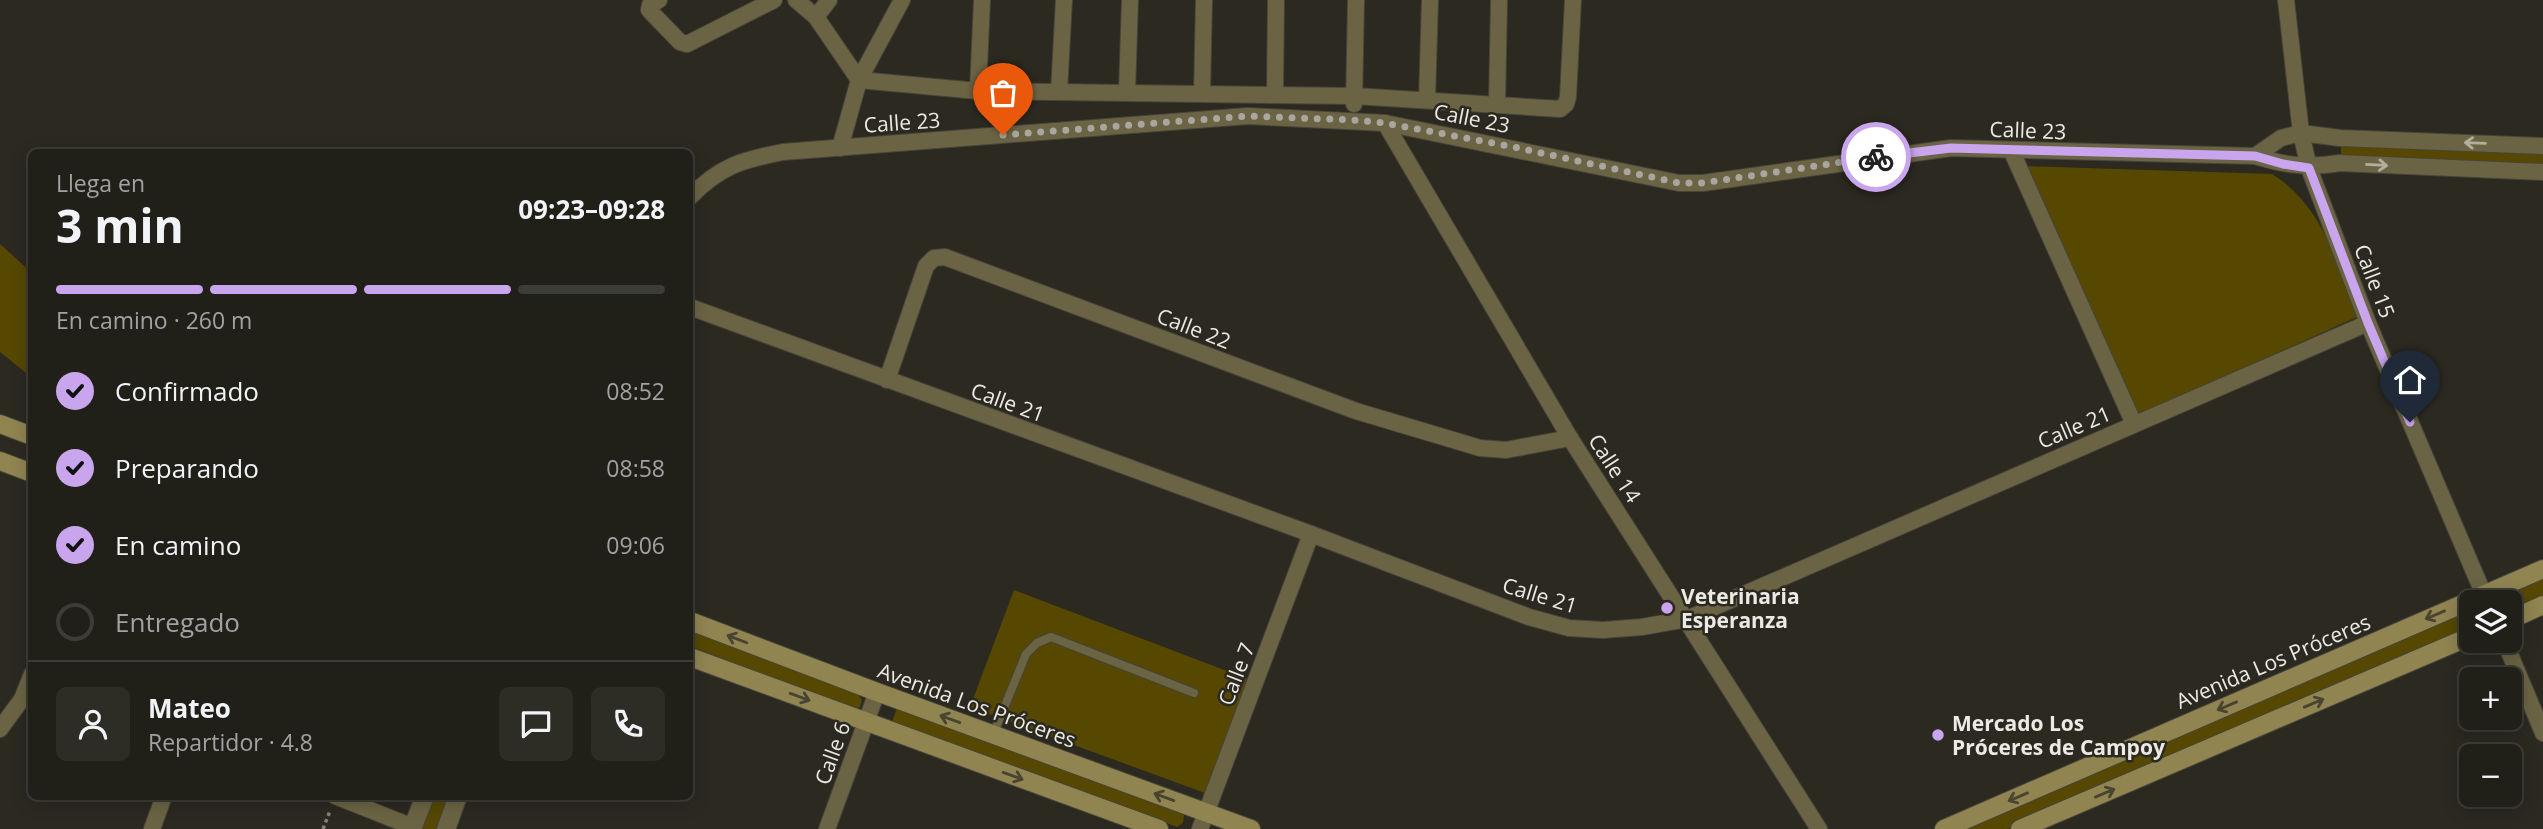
<!DOCTYPE html>
<html lang="es">
<meta charset="utf-8">
<style>
:root{--surface:#201f18;--page:#2d2c25;--text:#f1f3f6;--muted:#a2a2a2;--line:#3d3d37;--accent:#c9a5ee}
body{margin:0;font-family:"Open Sans",sans-serif;background:var(--page);color:var(--text);height:100vh;display:flex;flex-direction:column;font-size:26px;white-space:nowrap}
*{box-sizing:border-box;margin:0}
p{font-size:23px;color:var(--muted)}
.icon{flex:none;width:38px;height:38px;fill:none;stroke:currentColor;stroke-width:2;stroke-linecap:round;stroke-linejoin:round}
.map{position:relative;flex:1;overflow:hidden}
.side{position:absolute;left:28px;top:149px;width:665px;height:651px;display:flex;flex-direction:column;background:var(--surface);border-radius:10px;box-shadow:0 4px 18px #0003,0 0 0 2px var(--line)}
.side>*{flex:none}
.controls{position:absolute;left:2459px;top:590px;display:grid;gap:14px}
.controls a{display:grid;place-items:center;width:63px;height:63px;border-radius:10px;background:var(--surface);box-shadow:0 4px 18px #0003,0 0 0 2px var(--line);font-size:35px}
.pin{position:absolute;display:grid;place-items:center;width:60px;height:60px;color:#fff;margin:-72px -30px;border-radius:50% 50% 50% 0;rotate:-45deg;box-shadow:0 0 7px #0007}
.pin .icon{rotate:45deg}
.courier{position:absolute;display:grid;place-items:center;width:70px;height:70px;margin:-35px;border:5px solid #c9a5ee;border-radius:50%;background:#fff;color:#222;box-shadow:0 2px 9px #0007}
.head em{font-style:normal;font-weight:700}
.head div{display:flex;flex-direction:column-reverse}
.head{display:flex;align-items:center;justify-content:space-between;height:119px;padding:0 28px}
h1{font-size:46px;font-weight:700;line-height:52px}
.bar{display:grid;grid-template-columns:repeat(4,1fr);gap:10px 7px;align-content:center;height:84px;padding:0 28px}
.bar i{height:9px;border-radius:5px;background:var(--line)}
.bar .active{background:var(--accent)}
.bar p{grid-column:span 4}
.line{display:flex;align-items:center;gap:18px;padding:0 28px;border-top:2px solid var(--line)}
.line div{flex:1}
.round{display:grid;place-items:center;flex:none;width:74px;height:74px;border-radius:10px;background:var(--page)}
ol{padding:0 28px;list-style:none}
li{display:flex;align-items:center;gap:21px;height:77px}
li p{margin-inline-start:auto}
li .icon{padding:7px;border-radius:50%;background:var(--accent);color:#111;stroke-width:4}
li:last-child{color:var(--muted)}
li i{width:38px;height:38px;border:4px solid var(--line);border-radius:50%}
.map>svg:first-child{display:block}
.green{fill:#564801}
.lines{fill:none;stroke-linecap:round;stroke-linejoin:round}
.service-casing{stroke:#46443b;stroke-width:10}
.minor-casing{stroke:#46443b;stroke-width:18}
.tertiary-casing{stroke:#46443b;stroke-width:20}
.secondary-casing{stroke:#46443b;stroke-width:20}
.path{stroke:#85847c;stroke-width:3.5;stroke-dasharray:3.5 3.5;stroke-linecap:butt}
.service{stroke:#6b6444;stroke-width:8}
.minor{stroke:#6b6444;stroke-width:16}
.tertiary{stroke:#6b6444;stroke-width:18}
.secondary{stroke:#908451;stroke-width:18}
.oneway{stroke:#b1ae9c}
.oneway2{stroke:#49442f}
.done{stroke:#a8a69f;stroke-width:7;stroke-dasharray:0 12.6}
.route{stroke:#c9a5ee;stroke-width:9}
.poi-dot{fill:#c9a5ee;stroke:#2b2920;stroke-width:2.5}
.labels{text-anchor:middle;dominant-baseline:central;stroke-width:5;stroke-linejoin:round;paint-order:stroke}
.street-label{font-size:21px;fill:#ebeae4;stroke:#2b2920}
.poi-label{font-size:21px;font-weight:bold;fill:#ebeae4;stroke:#2b2920;text-anchor:start}
</style>
<div class="map">
<svg width="2543" height="829" viewBox="0 0 2543 829">
<rect width="100%" height="100%" fill="#2b2920"/>
<g class="green">
<polygon points="2345,143 2543,151 2543,167 2341,155 2341,147"/>
<path d="M2027,166L2272,174C2323,205 2337,264 2359,316L2137,416Z"/>
<polygon points="0,244 31,272 31,377 0,352"/>
<polygon points="2543,577 2543,597 2510,612 2510,602 2496,602 2494,598"/>
<polygon points="1014,590 1248,679 1205,793 970,707"/>
<polygon points="2471,608 2471,627 2007,829 1957,829"/>
<polygon points="690,629 857,693 862,700 860,707 853,709 690,646"/>
<polygon points="897,708 1177,811 1184,814 1183,823 1177,827 892,722"/>
<polygon points="434,796 448,796 436,829 422,829"/>
</g>
<g class="lines">
<defs>
<polyline id="service" points="993,735 1026,654 1037,643 1051,637 1194,693"/>
<g id="minor">
<polyline points="659,0 650,5 649,10 680,42 687,44 774,0"/>
<polyline points="796,0 816,17 859,80 978,91 1354,96 1560,109 1566,104 1568,97 1573,0"/>
<polyline points="2286,0 2301,133 2309,168 2368,323 2487,602"/>
<polyline points="816,17 829,0"/>
<polyline points="978,91 982,0"/>
<polyline points="1059,92 1064,0"/>
<polyline points="1127,92 1130,0"/>
<polyline points="1202,94 1204,0"/>
<polyline points="1275,94 1276,0"/>
<polyline points="1427,100 1430,0"/>
<polyline points="1354,104 1356,0"/>
<polyline points="1497,104 1499,0"/>
<polyline points="1385,123 1570,438 1819,829"/>
<polyline points="840,148 859,80 902,0"/>
<polyline points="2012,152 2134,424"/>
<polyline points="2255,156 2281,138 2301,133 2340,138 2543,146"/>
<path d="M690,197C720,166 742,160 783,152L1248,116L1385,123L1679,183H1703L1951,148L2255,156C2288,166 2307,168 2340,163L2543,172"/>
<polyline points="690,307 1311,534 1529,617 1569,628 1603,630 1642,627 1687,619 2368,323"/>
<polyline points="887,380 926,266 934,258 945,257 1356,411 1480,448 1506,450 1570,438"/>
<polyline points="2504,640 2543,733"/>
<polyline points="0,729 22,699 32,674"/>
<polyline points="335,796 413,827"/>
<polyline points="152,829 164,796"/>
<polyline points="827,829 877,692"/>
<polyline points="1200,829 1311,534"/>
</g>
<g id="tertiary">
<polyline points="412,829 425,796"/>
<polyline points="446,829 458,796"/>
</g>
<g id="secondary">
<polyline points="0,424 32,436"/>
<polyline points="0,461 32,473"/>
<polyline points="2510,620 2543,605"/>
<polyline points="690,621 877,692 1251,829"/>
<polyline points="690,657 1159,829"/>
<polyline points="1944,829 2543,569"/>
<polyline points="2020,829 2471,636"/>
</g>
</defs>
<use href="#service" class="service-casing"/>
<use href="#minor" class="minor-casing"/>
<use href="#tertiary" class="tertiary-casing"/>
<use href="#secondary" class="secondary-casing"/>
<polyline class="path" points="323,829 330,811"/>
<use href="#service" class="service"/>
<use href="#minor" class="minor"/>
<use href="#tertiary" class="tertiary"/>
<use href="#secondary" class="secondary"/>
</g>
<defs><path id="oneway-shaft" d="M-6 0H5M1.5-3L5.5 0L1.5 3" fill="none" stroke-width="1.6" stroke-linecap="round" stroke-linejoin="round" transform="scale(1.75)"/></defs>
<g class="oneway">
<use href="#oneway-shaft" transform="translate(2475 143) rotate(-178)"/>
<use href="#oneway-shaft" transform="translate(2377 165) rotate(3)"/>
</g>
<g class="oneway2">
<use href="#oneway-shaft" transform="translate(2435 615) rotate(157)"/>
<use href="#oneway-shaft" transform="translate(737 639) rotate(-159)"/>
<use href="#oneway-shaft" transform="translate(800 697) rotate(20)"/>
<use href="#oneway-shaft" transform="translate(2314 703) rotate(-23)"/>
<use href="#oneway-shaft" transform="translate(2227 706) rotate(157)"/>
<use href="#oneway-shaft" transform="translate(950 719) rotate(-160)"/>
<use href="#oneway-shaft" transform="translate(1013 776) rotate(20)"/>
<use href="#oneway-shaft" transform="translate(2105 793) rotate(-23)"/>
<use href="#oneway-shaft" transform="translate(1164 797) rotate(-160)"/>
<use href="#oneway-shaft" transform="translate(2018 797) rotate(157)"/>
</g>
<g class="lines">
<polyline class="done" points="1003,135 1248,116 1353,120 1385,123 1514,147 1679,183 1703,183 1876,157"/>
<polyline class="route" points="1876,157 1951,148 2255,156 2283,164 2309,168 2368,323 2410,422"/>
</g>
<g class="poi-dot">
<circle cx="1667" cy="608" r="7"/>
<circle cx="1938" cy="735" r="7"/>
</g>
<g class="labels">
<g class="street-label">
<text transform="translate(1472 118) rotate(11)">Calle 23</text>
<text transform="translate(902 122) rotate(-4)">Calle 23</text>
<text transform="translate(2028 130) rotate(2)">Calle 23</text>
<text transform="translate(2375 281) rotate(69)">Calle 15</text>
<text transform="translate(1194 328) rotate(21)">Calle 22</text>
<text transform="translate(1008 402) rotate(20)">Calle 21</text>
<text transform="translate(2074 427) rotate(-23)">Calle 21</text>
<text transform="translate(1615 468) rotate(57)">Calle 14</text>
<text transform="translate(1540 595) rotate(17)">Calle 21</text>
<text transform="translate(2273 661) rotate(-23)">Avenida Los Próceres</text>
<text transform="translate(1236 674) rotate(-69)">Calle 7</text>
<text transform="translate(977 705) rotate(20)">Avenida Los Próceres</text>
<text transform="translate(832 753) rotate(-70)">Calle 6</text>
</g>
<g class="poi-label">
<text x="1681" y="596">Veterinaria<tspan x="1681" dy="24">Esperanza</tspan></text>
<text x="1952" y="723">Mercado Los<tspan x="1952" dy="24">Próceres de Campoy</tspan></text>
</g>
</g>
</svg>
<div class="controls">
<a><svg class="icon" aria-label="layers" viewBox="0 0 24 24"><path d="M12 4l9 5-9 5-9-5zM3 14l9 5 9-5"/></svg></a>
<a>+</a>
<a>−</a>
</div>
<div class="pin" style="left:1003px;top:135px;background:#ea580c"><svg class="icon" aria-label="bag" viewBox="0 0 24 24"><path d="M5 8h14l-1 12H6zM9 8a3 3 0 0 1 6 0"/></svg></div>
<div class="pin" style="left:2410px;top:422px;background:#1f2937"><svg class="icon" aria-label="home" viewBox="0 0 24 24"><path d="M3 11l9-7 9 7M6 9v11h12V9"/></svg></div>
<div class="courier" style="left:1876px;top:157px"><svg class="icon" aria-label="bike" viewBox="0 0 24 24"><circle cx="6" cy="16" r="4"/><circle cx="18" cy="16" r="4"/><path d="M6 16l4-8h5l3 8M10 8l3 8H6M13 5h3"/></svg></div>
<section class="side">
<div class="head"><div><h1>3 min</h1><p>Llega en</p></div><em>09:23–09:28</em></div>
<div class="bar"><i class="active"></i><i class="active"></i><i class="active"></i><i></i><p>En camino · 260 m</p></div>
<ol>
<li><svg class="icon" aria-label="check" viewBox="0 0 24 24"><path d="M5 12l5 5 9-10"/></svg>Confirmado<p>08:52</p></li>
<li><svg class="icon" aria-label="check" viewBox="0 0 24 24"><path d="M5 12l5 5 9-10"/></svg>Preparando<p>08:58</p></li>
<li><svg class="icon" aria-label="check" viewBox="0 0 24 24"><path d="M5 12l5 5 9-10"/></svg>En camino<p>09:06</p></li>
<li><i></i>Entregado</li>
</ol>
<div class="line" style="height:126px"><a class="round"><svg class="icon" aria-label="person" viewBox="0 0 24 24"><circle cx="12" cy="8" r="4"/><path d="M4 21q1-7 8-7t8 7"/></svg></a><div><b>Mateo</b><p>Repartidor · 4.8</p></div><a class="round"><svg class="icon" aria-label="chat" viewBox="0 0 24 24"><path d="M4 5h16v11H9l-5 4z"/></svg></a><a class="round"><svg class="icon" aria-label="phone" viewBox="0 0 24 24"><path d="M5 4h4l2 5-3 2q2 4 5 5l2-3 5 2v4C11 20 4 13 5 4z"/></svg></a></div>
</section>
</div>
